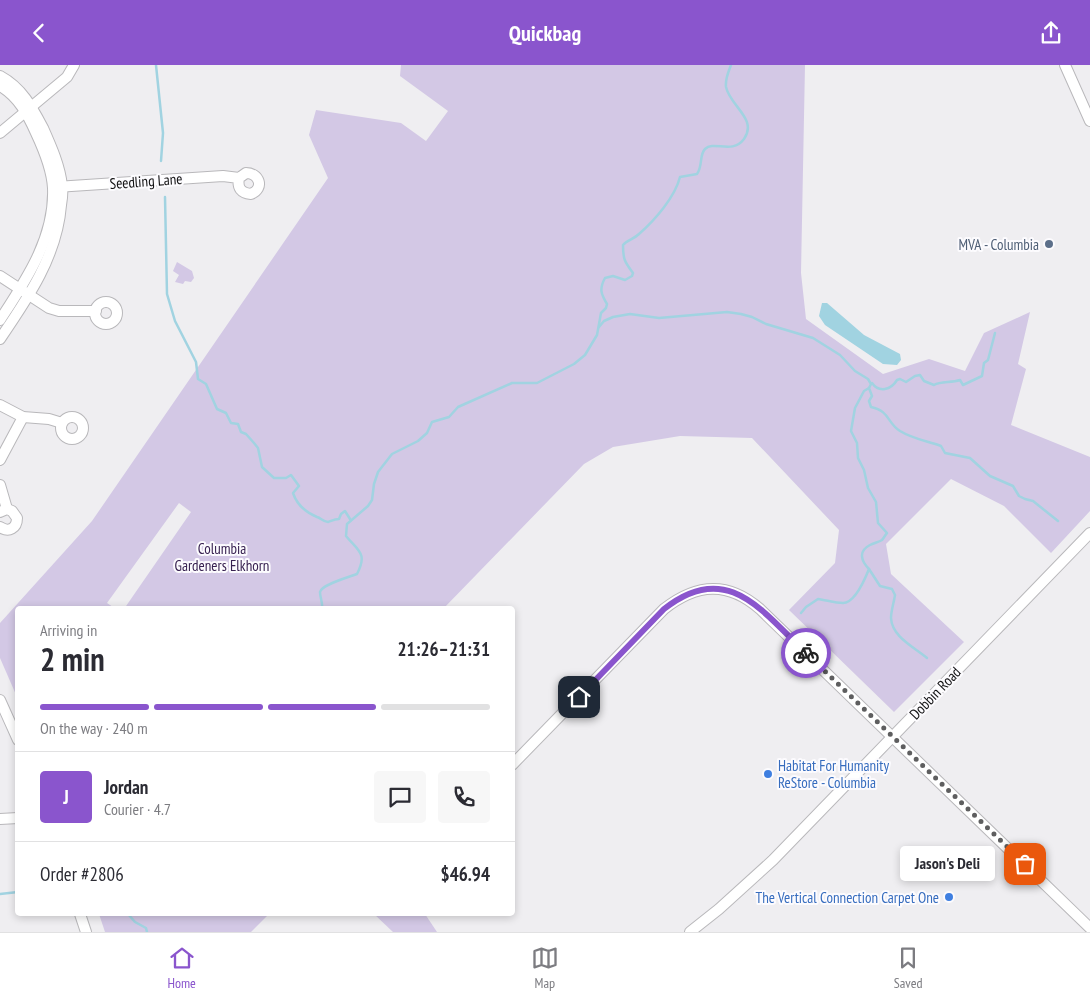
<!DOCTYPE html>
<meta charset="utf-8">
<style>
:root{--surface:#fff;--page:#f7f7f7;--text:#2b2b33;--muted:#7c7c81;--line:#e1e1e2;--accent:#8a55cd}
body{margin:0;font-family:"PT Sans Narrow",sans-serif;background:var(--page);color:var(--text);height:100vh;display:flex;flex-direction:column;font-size:19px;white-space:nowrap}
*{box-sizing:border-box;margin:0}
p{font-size:16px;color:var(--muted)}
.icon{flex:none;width:28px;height:28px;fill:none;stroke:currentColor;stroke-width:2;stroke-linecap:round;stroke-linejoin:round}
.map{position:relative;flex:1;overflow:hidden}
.drawer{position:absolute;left:15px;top:541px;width:500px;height:310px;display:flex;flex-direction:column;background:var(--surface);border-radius:5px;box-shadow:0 2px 8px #0003}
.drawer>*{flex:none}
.pin{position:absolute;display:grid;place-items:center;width:42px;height:42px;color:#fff;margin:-21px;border-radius:10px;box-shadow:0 2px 8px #0006}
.courier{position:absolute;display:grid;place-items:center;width:50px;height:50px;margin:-25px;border:4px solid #8a55cd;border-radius:50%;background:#fff;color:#222;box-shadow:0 1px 6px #0007}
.bubble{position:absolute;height:35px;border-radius:5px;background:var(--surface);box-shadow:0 2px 8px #0003;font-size:16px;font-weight:600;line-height:35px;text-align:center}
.headline em{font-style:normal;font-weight:600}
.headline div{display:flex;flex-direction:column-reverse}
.headline{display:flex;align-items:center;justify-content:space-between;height:85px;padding:0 25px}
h1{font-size:32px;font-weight:600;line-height:38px}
.bar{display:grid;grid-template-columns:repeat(4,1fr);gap:8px 5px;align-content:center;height:60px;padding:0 25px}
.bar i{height:6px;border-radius:4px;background:var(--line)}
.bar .on{background:var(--accent)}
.bar p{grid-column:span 4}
.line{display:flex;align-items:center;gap:12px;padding:0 25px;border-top:1px solid var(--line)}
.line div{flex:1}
.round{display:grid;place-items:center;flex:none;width:52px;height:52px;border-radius:5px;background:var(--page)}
header{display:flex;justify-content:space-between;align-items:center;height:65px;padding:0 25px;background:var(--accent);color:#fff;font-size:22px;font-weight:600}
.tab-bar{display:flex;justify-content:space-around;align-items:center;height:70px;border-top:1px solid var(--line);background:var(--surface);font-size:14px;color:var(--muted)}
.tab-bar a{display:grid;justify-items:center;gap:2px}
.tab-bar .on{color:var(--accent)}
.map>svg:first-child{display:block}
.green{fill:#d3c8e5}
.water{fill:#a1d3e1}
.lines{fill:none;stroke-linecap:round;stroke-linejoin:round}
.stream{stroke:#a1d3e1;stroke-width:2.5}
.minor-casing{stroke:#b9b8bb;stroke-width:12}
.minor{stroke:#fff;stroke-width:10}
.done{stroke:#5e5e5f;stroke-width:5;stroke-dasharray:0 9}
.route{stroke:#8a55cd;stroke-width:6}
.service-dot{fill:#5c6f8a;stroke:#fcfbfe;stroke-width:2}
.shop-dot{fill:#3f7fe0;stroke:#fcfbfe;stroke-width:2}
.labels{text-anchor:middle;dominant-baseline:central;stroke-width:4;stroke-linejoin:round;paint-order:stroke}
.street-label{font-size:15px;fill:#101011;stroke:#fcfbfe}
.service-label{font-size:15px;fill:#4e5e75;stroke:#fcfbfe;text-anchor:end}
.park-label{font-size:15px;fill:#382251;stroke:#fcfbfe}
.shop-label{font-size:15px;fill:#366cbe;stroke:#fcfbfe;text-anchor:start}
</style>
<header><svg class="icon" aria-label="back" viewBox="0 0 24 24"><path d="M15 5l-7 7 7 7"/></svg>Quickbag<svg class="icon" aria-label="share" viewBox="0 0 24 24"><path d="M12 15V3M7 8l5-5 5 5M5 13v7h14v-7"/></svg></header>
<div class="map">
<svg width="1090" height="867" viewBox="0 0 1090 867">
<rect width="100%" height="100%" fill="#efeef1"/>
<g class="green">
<polygon points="401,0 805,0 801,208 806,254 883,309 929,294 965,306 984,268 1030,247 1018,299 1026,304 1011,360 1090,392 1090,446 1051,488 1004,441 951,414 886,479 891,509 964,577 894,647 789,545 835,498 839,465 752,373 680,371 613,382 584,399 443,544 124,544 191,447 179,438 107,538 116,544 18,544 17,632 0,593 0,558 92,456 328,113 309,70 316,45 401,58 426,76 448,46 400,11"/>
<polygon points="177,197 192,206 194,213 191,217 185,216 183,219 175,217 179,210 173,206"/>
<polygon points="99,849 269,849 251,867 105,867"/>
<polygon points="374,849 425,849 437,867 393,867"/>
</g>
<polygon class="water" points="822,238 827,238 864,270 900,289 901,295 897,300 883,299 825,260 819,251"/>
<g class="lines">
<g class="stream">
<polyline points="156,0 163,68 161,96"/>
<path d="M165,132L167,229L175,256L196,297L198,314L206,319L217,344L226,348L231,358L238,359L241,367L246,369L254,378L258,383L262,402L274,413H286L291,410L299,421L293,428C297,440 305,447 317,452C321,453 323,457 328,457C331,456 335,454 339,454L341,449L345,446L350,454"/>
<path d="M599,262L604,256L613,252L630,249L659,253L727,247L741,249L752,252L766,259L813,273L840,290L855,306L868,314L871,319L869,323L872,331L869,336L871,342C890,346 887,358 900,366C913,374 927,376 941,381L945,388L970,393L990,411L1013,421L1019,431L1025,434L1033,436L1058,456"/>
<path d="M872,318C879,328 891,325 897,315L900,314L906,317L915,311L920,310L924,316L934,320C941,316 951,318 960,315L963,320L982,311L984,298L988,295L995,268"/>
<path d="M869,504L880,521L892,524L895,530C894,537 891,546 891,553C892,572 914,582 927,593"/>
<path d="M322,544C323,537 320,533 320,527C321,520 349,512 357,509C368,488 358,486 346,471L347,459L368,441L372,435L374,419L378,407L392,389L418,376L427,368L432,357L449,352L458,342L512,318H537L574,299L585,290L597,270L601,248L606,243L607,239C601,229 599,224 605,213L613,211L625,215L632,211L633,208C625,197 623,195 623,180C627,175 634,174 639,169C655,155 675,132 680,112L697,109C703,101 699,90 705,84C714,75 732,90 744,74C758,54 730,41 726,22C725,14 728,8 731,0"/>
<path d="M801,548L806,542L818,534C826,535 835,538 843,538C855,538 865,514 869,504C861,496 858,486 870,480C874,478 879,477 882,475C883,474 886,469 887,468L878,458L876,437L868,423L864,405L858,393L857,378L851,366L855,343L864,326L869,323"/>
<polyline points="0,829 18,827"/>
<polyline points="128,849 135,857 146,863 147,867"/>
</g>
<defs>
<g id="minor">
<polyline points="1065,0 1090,56"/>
<path d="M0,11C22,23 32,42 43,63C51,81 60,101 62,121C63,127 62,134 61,140C57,191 28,233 0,274"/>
<path d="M0,21C18,31 28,50 36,68C44,85 52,104 53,123C55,173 26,215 0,255"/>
<polyline points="0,68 67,12 74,0"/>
<path d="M56,122L223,111L239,113L246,108C259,108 265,123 251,129C241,128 237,123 239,113"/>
<polyline points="0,211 49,243 59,246 96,246"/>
<circle cx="106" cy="248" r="11"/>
<polyline points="0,340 23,352 49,354 62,358"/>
<circle cx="72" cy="363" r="11"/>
<polyline points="0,395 23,352"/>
<polyline points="0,420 7,444"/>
<path d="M0,447L7,444L12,446L17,453C17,463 9,468 0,462"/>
<polyline points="0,635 18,675"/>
<path d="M512,700L664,544C697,518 728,516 760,544L1090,863"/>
<polyline points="0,754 18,753"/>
<polyline points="80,849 86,867"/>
<polyline points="690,867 719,844 773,795 1090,468"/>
</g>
</defs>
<use href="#minor" class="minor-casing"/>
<use href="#minor" class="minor"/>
</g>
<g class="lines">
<polyline class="done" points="806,588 1025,799"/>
<path class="route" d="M579,632L664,544C727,494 762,546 806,588"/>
</g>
<circle class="service-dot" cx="1049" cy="179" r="5"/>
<g class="shop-dot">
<circle cx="768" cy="709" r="5"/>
<circle cx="949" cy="832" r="5"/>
</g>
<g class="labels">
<g class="street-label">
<text transform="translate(146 116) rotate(-4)">Seedling Lane</text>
<text transform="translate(935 628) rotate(-46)">Dobbin Road</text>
</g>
<g class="service-label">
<text x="1039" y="179">MVA - Columbia</text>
</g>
<g class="park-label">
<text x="222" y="483">Columbia<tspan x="222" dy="17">Gardeners Elkhorn</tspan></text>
</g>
<g class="shop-label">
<text x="778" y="700">Habitat For Humanity<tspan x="778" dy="17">ReStore - Columbia</tspan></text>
<text x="939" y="832" text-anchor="end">The Vertical Connection Carpet One</text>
</g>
</g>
</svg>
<div class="pin" style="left:1025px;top:799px;background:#ea580c"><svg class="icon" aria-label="bag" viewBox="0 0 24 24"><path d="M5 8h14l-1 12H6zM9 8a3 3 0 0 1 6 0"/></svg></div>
<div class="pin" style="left:579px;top:632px;background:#1f2937"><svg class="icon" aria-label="home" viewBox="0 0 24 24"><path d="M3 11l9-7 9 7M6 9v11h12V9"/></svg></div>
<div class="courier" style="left:806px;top:588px"><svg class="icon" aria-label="bike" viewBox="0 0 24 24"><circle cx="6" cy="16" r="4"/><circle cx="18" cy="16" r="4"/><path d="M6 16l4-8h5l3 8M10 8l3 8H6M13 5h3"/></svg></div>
<div class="bubble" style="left:900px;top:781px;width:95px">Jason's Deli</div>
<section class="drawer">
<div class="headline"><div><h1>2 min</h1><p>Arriving in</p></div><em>21:26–21:31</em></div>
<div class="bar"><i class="on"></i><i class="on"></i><i class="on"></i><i></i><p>On the way · 240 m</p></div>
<div class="line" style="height:90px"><b class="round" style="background:var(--accent);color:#fff">J</b><div><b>Jordan</b><p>Courier · 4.7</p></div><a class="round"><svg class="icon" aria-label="chat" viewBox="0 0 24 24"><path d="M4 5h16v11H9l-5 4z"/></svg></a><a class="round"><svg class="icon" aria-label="phone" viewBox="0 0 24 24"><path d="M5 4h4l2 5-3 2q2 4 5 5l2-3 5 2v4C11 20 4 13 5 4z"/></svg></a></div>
<div class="line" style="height:65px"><div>Order #2806</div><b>$46.94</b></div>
</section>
</div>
<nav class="tab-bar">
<a class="on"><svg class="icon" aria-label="home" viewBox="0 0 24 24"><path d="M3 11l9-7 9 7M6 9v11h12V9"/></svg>Home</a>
<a><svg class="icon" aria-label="map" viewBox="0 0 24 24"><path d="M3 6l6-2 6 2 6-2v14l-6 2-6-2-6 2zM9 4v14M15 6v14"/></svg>Map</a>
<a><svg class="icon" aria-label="saved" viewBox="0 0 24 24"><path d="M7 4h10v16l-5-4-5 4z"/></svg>Saved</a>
</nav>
